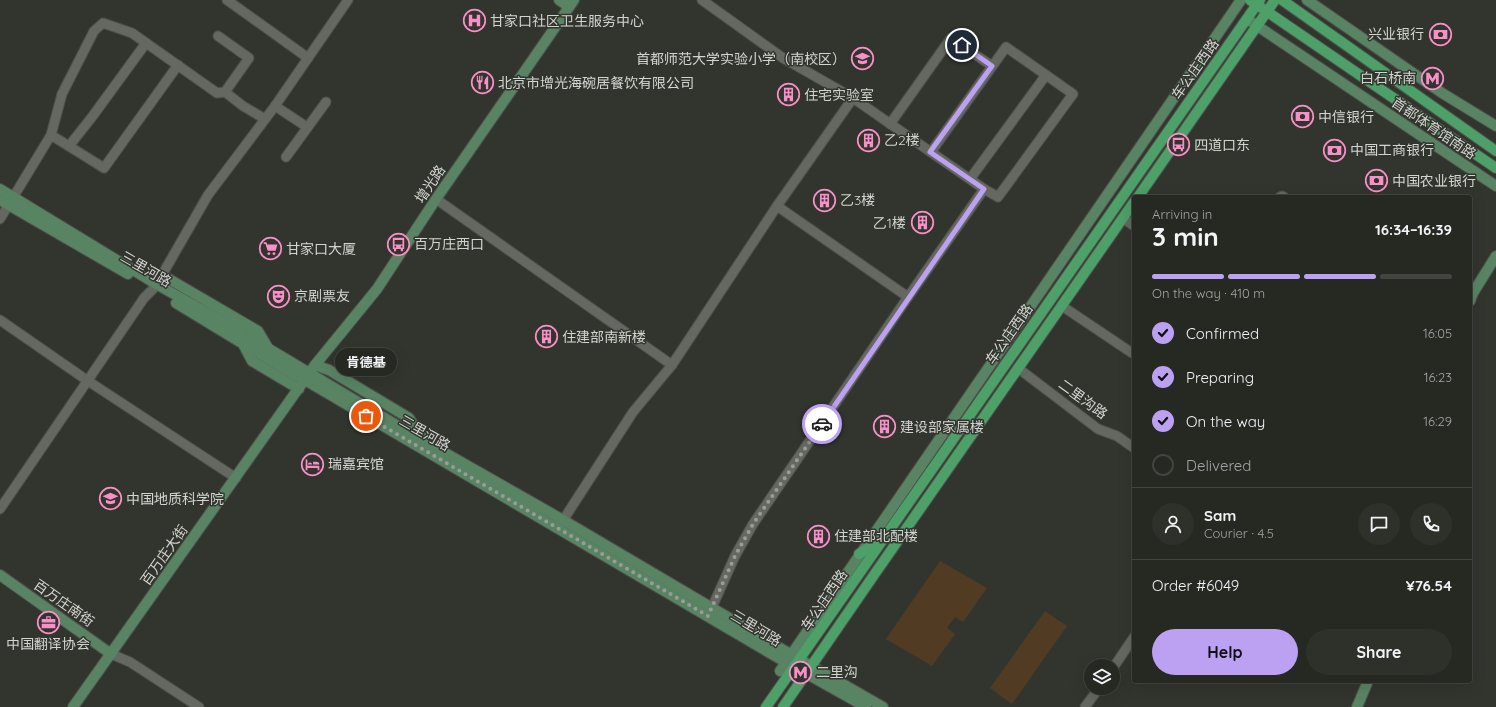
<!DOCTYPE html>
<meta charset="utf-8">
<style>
:root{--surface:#262822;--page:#2e302a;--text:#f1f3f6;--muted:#a4a6a5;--line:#424440;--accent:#bca0f2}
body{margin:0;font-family:Quicksand,"Noto Sans SC",sans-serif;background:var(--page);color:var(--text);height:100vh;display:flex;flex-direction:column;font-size:15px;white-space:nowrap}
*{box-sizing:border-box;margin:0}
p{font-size:13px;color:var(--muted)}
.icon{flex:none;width:22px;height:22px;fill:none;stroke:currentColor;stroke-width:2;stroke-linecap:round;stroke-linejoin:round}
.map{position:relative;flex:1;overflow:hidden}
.panel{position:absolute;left:1132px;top:195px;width:340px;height:488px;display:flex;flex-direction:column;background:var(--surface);border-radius:4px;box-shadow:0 4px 16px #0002,0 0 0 1px var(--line)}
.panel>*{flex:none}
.tools{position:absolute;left:1084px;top:659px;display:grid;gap:8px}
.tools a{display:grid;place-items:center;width:36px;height:36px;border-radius:50%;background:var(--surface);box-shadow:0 4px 16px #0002,0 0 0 1px var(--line);font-size:20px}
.pin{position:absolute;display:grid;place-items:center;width:34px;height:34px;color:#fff;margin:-17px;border:2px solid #fff;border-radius:50%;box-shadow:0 1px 4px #0007}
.courier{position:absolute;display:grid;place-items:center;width:40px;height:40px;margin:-20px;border:3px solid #bca0f2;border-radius:50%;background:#fff;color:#222;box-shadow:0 1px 5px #0007}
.bubble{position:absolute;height:28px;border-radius:14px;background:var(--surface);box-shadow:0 4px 16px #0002,0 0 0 1px var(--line);font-size:13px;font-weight:700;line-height:28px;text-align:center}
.head em{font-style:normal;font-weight:700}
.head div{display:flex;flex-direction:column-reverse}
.head{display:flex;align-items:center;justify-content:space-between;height:68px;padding:0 20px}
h1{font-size:26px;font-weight:700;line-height:30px}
.bar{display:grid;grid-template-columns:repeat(4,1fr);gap:6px 4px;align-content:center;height:48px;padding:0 20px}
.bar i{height:5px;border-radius:3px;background:var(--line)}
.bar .active{background:var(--accent)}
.bar p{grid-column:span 4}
.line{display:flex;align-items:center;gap:10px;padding:0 20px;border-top:1px solid var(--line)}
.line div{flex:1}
.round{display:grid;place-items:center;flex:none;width:42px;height:42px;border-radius:21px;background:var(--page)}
ol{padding:0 20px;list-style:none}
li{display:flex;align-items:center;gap:12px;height:44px}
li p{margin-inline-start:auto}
li .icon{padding:4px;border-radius:50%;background:var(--accent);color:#111;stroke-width:4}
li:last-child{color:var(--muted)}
li i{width:22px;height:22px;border:2px solid var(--line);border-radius:50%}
.cta{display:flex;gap:8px;margin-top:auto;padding:8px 20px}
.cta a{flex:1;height:46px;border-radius:24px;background:var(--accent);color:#111;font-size:16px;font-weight:700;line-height:46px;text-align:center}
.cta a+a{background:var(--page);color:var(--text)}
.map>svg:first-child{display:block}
.green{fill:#513c23}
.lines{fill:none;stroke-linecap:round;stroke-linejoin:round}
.street-casing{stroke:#4e504a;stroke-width:11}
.secondary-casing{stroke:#4e504a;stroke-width:12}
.primary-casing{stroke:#4e504a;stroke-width:12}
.street{stroke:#656860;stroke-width:9}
.secondary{stroke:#588464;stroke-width:10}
.primary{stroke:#4ca068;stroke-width:10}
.done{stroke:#9b9c97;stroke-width:4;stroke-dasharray:0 7.2}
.route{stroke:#bca0f2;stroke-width:5}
.labels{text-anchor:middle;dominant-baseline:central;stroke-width:3;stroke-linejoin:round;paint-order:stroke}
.poi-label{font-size:14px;fill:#d3d4d0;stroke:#32352e;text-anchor:start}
.street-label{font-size:14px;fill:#d3d4d0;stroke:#32352e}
</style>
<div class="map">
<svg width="1496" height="707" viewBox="0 0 1496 707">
<rect width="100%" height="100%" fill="#32352e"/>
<g class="green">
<polygon points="940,561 987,588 963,622 955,617 947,628 955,634 932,666 886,639"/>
<polygon points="1045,611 1067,626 1012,704 990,688"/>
</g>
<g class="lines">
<defs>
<g id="street">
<polyline points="227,0 308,58"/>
<polyline points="702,0 783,58 853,98 984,189 908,297"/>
<polyline points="218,36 249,58 225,92"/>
<polyline points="275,106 307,127"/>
<polyline points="890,124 951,38 992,66"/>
<polyline points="51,135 104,168 178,65"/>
<polyline points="69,146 92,117 146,43"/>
<polyline points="931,152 1006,47 1046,75"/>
<polyline points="286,157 326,102"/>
<polyline points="970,179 1046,75 1073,94 998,197 984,189"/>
<polyline points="1280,197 1282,196 1284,197"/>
<polyline points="436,199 672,365"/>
<polyline points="1123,218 1134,226"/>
<polyline points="0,219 51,135 62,94 94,31 103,23 132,33 217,93 225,92 243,106 265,119"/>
<polyline points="1062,306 1132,353 1134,351"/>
<polyline points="0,320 88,381 236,478"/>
<polyline points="1018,368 1098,429 1117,436 1134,448"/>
<polyline points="0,509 144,298 153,289 162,275 208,195 275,106 348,0"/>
<polyline points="560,525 633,412 672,365 777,206 853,98"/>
<polyline points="709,614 735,556 753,524 908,297 777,206"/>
<polyline points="111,654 130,662 199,707"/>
<polyline points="1113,668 1134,637"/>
<polyline points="1085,707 1099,688"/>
</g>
<g id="secondary">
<polyline points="559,0 569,7"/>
<polyline points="1307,0 1442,93 1496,126"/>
<polyline points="1247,19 1496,186"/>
<polyline points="0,189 156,284 224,322 403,429 563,520 780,648 883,707"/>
<polyline points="0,200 128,274"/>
<polyline points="162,275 258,331 268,348"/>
<polyline points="1470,301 1473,293 1496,256"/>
<polyline points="176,303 296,376 305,380 775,656 866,707"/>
<polyline points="243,344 252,361 299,389"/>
<polyline points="315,365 329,370 409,418 423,439"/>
<polyline points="0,575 111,654"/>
<polyline points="780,671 1241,0"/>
<polyline points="73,707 315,365 377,289 436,199 574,0"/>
<polyline points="1357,707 1368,681"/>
</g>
<g id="primary">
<polyline points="1250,0 1496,168"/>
<polyline points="1282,0 1496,151"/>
<polyline points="1138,197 1275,0"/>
<polyline points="859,554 879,541"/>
<polyline points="766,707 1260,0"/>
<polyline points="783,707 876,572 1134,202"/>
</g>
</defs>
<use href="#street" class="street-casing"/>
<use href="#secondary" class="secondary-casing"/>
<use href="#primary" class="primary-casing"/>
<use href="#street" class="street"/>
<use href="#secondary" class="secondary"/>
<use href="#primary" class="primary"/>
</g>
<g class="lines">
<polyline class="done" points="366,416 708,616 735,556 753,524 822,424"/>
<polyline class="route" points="822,424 984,189 930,152 992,66 962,45"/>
</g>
<defs>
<symbol id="hospital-ring" viewBox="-11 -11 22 22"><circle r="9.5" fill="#32352e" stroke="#f98fc9" stroke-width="1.5"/><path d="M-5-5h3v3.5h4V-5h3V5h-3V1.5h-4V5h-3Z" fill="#f98fc9"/></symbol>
<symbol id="bank-ring" viewBox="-11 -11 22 22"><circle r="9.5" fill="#32352e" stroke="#f98fc9" stroke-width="1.5"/><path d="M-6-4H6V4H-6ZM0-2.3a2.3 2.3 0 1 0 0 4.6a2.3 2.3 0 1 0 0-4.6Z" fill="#f98fc9"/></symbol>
<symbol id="school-ring" viewBox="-11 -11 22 22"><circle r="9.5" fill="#32352e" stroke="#f98fc9" stroke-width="1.5"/><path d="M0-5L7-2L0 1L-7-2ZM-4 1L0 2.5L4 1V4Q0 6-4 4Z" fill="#f98fc9"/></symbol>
<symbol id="metro-ring" viewBox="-11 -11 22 22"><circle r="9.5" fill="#32352e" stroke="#f98fc9" stroke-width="1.5"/><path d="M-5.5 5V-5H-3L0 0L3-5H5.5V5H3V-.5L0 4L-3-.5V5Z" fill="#f98fc9"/></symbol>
<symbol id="restaurant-ring" viewBox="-11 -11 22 22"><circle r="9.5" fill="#32352e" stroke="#f98fc9" stroke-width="1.5"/><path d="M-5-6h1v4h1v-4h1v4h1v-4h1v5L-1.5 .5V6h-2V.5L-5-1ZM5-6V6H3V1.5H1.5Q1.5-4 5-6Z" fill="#f98fc9"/></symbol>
<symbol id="building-ring" viewBox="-11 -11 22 22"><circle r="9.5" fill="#32352e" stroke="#f98fc9" stroke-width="1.5"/><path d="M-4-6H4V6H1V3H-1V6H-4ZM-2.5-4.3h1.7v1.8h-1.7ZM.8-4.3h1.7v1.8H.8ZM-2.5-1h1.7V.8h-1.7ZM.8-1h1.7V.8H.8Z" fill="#f98fc9"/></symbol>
<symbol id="bus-ring" viewBox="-11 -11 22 22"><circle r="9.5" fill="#32352e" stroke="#f98fc9" stroke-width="1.5"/><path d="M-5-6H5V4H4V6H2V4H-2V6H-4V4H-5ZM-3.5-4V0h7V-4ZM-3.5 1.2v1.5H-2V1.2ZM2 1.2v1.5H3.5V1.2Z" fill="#f98fc9"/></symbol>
<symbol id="supermarket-ring" viewBox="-11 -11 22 22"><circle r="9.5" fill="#32352e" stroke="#f98fc9" stroke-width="1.5"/><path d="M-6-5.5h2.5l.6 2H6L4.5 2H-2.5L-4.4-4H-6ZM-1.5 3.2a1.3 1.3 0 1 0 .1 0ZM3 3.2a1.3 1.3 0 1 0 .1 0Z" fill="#f98fc9"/></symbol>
<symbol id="theatre-ring" viewBox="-11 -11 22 22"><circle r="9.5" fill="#32352e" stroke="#f98fc9" stroke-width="1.5"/><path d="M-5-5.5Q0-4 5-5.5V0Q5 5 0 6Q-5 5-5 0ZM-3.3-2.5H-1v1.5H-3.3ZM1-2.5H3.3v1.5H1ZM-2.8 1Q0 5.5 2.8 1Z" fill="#f98fc9"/></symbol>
<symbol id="hotel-ring" viewBox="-11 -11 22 22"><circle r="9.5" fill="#32352e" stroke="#f98fc9" stroke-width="1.5"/><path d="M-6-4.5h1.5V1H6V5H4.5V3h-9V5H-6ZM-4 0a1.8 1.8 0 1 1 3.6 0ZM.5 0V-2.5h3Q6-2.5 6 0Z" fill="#f98fc9"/></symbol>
<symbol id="university-ring" viewBox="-11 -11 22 22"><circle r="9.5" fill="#32352e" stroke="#f98fc9" stroke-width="1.5"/><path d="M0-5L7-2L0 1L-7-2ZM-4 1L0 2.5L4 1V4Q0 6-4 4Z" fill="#f98fc9"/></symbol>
<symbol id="office-ring" viewBox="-11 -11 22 22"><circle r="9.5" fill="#32352e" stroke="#f98fc9" stroke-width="1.5"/><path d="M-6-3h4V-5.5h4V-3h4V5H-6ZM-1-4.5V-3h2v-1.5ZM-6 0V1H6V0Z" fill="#f98fc9"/></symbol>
</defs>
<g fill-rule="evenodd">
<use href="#hospital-ring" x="462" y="8" width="25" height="25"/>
<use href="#bank-ring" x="1428" y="22" width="25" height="25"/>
<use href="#school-ring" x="850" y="46" width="25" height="25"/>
<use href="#metro-ring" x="1420" y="66" width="25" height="25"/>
<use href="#restaurant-ring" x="470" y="70" width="25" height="25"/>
<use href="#building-ring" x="776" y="82" width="25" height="25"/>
<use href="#bank-ring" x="1290" y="104" width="25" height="25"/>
<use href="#building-ring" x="856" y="128" width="25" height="25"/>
<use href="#bus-ring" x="1166" y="132" width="25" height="25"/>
<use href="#bank-ring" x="1322" y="138" width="25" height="25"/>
<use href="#bank-ring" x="1364" y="168" width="25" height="25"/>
<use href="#building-ring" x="812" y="188" width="25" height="25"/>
<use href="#building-ring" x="910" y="210" width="25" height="25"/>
<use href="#bus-ring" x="386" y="232" width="25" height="25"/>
<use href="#supermarket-ring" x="258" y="236" width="25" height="25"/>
<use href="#theatre-ring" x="266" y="284" width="25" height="25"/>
<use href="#building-ring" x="534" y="324" width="25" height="25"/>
<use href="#building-ring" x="872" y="414" width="25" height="25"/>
<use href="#hotel-ring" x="300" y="452" width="25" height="25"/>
<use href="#university-ring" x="98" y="486" width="25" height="25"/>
<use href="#building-ring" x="806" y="524" width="25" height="25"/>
<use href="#office-ring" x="36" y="610" width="25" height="25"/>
<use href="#metro-ring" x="788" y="660" width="25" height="25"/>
</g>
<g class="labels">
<g class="poi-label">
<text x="490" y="21">甘家口社区卫生服务中心</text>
<text x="1424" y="34" text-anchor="end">兴业银行</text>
<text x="846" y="59" text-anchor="end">首都师范大学实验小学（南校区）</text>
<text x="1416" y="78" text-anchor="end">白石桥南</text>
<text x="498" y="83">北京市增光海碗居餐饮有限公司</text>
<text x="804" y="95">住宅实验室</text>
<text x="1318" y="117">中信银行</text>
<text x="884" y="140">乙2楼</text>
<text x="1194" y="145">四道口东</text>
<text x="1350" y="150">中国工商银行</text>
<text x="1392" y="181">中国农业银行</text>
<text x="840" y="200">乙3楼</text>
<text x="906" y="223" text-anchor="end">乙1楼</text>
<text x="414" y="244">百万庄西口</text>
<text x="286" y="249">甘家口大厦</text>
<text x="294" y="296">京剧票友</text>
<text x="562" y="337">住建部南新楼</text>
<text x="900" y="427">建设部家属楼</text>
<text x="328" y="464">瑞嘉宾馆</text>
<text x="126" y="499">中国地质科学院</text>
<text x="834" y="536">住建部北配楼</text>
<text x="48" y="644" text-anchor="middle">中国翻译协会</text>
<text x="816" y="672">二里沟</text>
</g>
<g class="street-label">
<text transform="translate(1195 69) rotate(-55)">车公庄西路</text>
<text transform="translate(1434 128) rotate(34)">首都体育馆南路</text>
<text transform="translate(430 184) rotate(-56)">增光路</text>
<text transform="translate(146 269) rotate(30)">三里河路</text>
<text transform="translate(1009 334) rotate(-55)">车公庄西路</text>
<text transform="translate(1083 399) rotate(36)">二里沟路</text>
<text transform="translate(425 433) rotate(30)">三里河路</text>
<text transform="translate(164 555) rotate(-55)">百万庄大街</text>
<text transform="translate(824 600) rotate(-56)">车公庄西路</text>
<text transform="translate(64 603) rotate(35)">百万庄南街</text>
<text transform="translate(756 628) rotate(31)">三里河路</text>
</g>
</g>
</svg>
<div class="tools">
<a><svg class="icon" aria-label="layers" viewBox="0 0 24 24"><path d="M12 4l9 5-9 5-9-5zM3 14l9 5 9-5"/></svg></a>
</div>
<div class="pin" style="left:366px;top:416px;background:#ea580c"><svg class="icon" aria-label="bag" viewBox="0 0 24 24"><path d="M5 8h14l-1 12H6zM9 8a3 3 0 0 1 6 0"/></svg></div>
<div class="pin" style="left:962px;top:45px;background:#1f2937"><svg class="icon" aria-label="home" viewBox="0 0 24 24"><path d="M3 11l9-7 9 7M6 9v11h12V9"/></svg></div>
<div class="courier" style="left:822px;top:424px"><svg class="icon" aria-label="car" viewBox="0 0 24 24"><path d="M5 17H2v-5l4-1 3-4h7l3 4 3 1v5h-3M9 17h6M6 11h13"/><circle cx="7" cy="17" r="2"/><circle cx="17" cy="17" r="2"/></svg></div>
<div class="bubble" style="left:335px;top:348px;width:62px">肯德基</div>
<section class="panel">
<div class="head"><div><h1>3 min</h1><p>Arriving in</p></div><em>16:34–16:39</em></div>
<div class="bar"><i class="active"></i><i class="active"></i><i class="active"></i><i></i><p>On the way · 410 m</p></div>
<ol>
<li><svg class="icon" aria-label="check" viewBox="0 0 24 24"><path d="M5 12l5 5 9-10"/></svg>Confirmed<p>16:05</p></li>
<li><svg class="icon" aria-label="check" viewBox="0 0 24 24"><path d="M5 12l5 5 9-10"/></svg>Preparing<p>16:23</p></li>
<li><svg class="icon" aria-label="check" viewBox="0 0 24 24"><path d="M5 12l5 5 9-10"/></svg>On the way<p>16:29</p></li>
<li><i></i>Delivered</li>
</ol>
<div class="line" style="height:72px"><a class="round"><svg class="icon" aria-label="person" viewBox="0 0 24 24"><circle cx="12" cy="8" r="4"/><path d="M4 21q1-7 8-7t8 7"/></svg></a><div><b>Sam</b><p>Courier · 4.5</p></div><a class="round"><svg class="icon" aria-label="chat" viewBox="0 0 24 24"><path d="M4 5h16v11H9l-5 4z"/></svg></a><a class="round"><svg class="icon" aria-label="phone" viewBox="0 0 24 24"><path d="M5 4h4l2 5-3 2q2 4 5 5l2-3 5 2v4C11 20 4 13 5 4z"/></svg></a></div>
<div class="line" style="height:52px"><div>Order #6049</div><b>¥76.54</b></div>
<div class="cta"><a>Help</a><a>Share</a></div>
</section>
</div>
